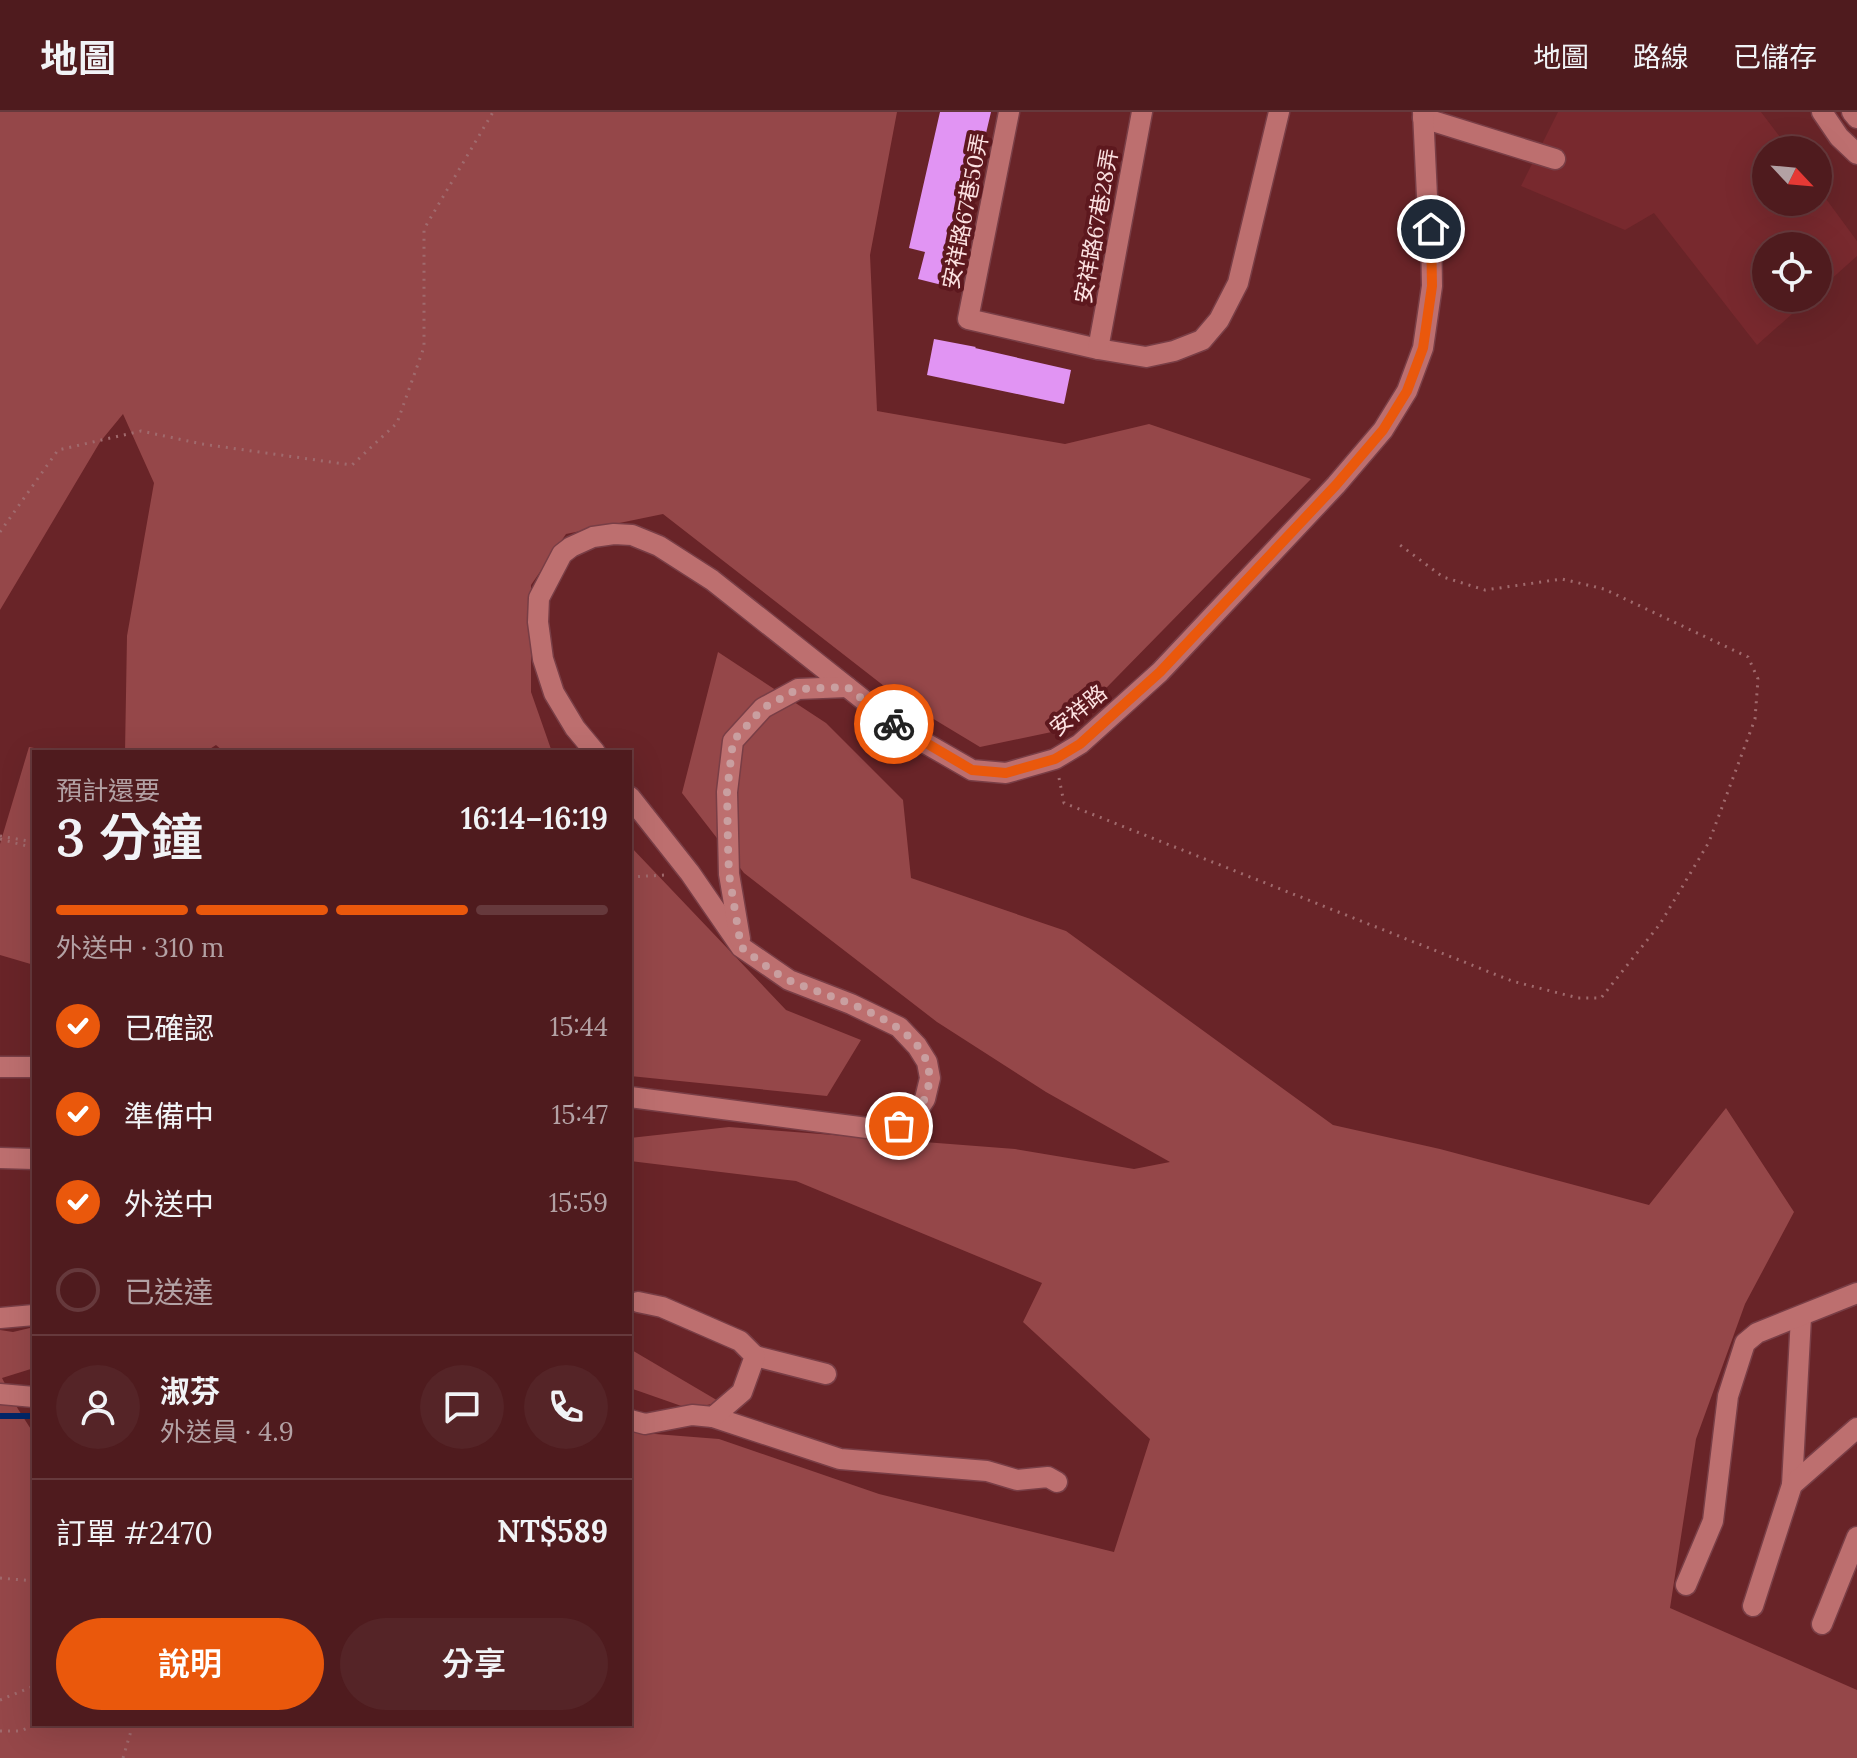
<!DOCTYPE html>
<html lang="zh-TW">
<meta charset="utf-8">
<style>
:root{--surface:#4f1b1e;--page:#552427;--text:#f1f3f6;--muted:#b3a1a4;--line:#66393c;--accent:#ea580c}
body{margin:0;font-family:Lora,"Noto Sans TC",serif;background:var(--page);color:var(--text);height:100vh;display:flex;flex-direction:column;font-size:30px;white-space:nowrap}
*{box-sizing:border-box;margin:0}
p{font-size:26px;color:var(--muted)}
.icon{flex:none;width:44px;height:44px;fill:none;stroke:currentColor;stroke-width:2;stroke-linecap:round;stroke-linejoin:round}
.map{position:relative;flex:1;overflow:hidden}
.details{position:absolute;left:32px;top:638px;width:600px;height:976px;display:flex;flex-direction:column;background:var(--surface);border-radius:0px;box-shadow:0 8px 32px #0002,0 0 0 2px var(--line)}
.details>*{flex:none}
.needle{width:52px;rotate:116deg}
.controls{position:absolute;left:1752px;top:24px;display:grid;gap:16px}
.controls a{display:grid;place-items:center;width:80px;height:80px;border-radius:50%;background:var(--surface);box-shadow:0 8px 32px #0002,0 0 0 2px var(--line);font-size:40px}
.pin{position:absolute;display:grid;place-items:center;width:68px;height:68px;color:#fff;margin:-34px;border:4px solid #fff;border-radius:50%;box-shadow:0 2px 8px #0007}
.courier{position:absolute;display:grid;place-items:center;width:80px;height:80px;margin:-40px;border:6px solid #ea580c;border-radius:50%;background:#fff;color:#222;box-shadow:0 2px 10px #0007}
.head em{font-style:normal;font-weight:600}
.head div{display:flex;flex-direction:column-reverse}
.head{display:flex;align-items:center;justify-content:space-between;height:136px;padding:0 24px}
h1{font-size:52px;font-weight:600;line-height:60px}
.bar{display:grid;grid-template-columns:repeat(4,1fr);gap:12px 8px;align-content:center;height:96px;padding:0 24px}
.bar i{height:10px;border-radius:6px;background:var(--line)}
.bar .current{background:var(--accent)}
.bar p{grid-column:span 4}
.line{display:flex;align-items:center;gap:20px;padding:0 24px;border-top:2px solid var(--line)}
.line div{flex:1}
.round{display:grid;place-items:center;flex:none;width:84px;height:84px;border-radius:42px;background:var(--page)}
ol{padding:0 24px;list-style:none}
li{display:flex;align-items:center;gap:24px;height:88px}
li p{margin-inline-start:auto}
li .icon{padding:8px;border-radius:50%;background:var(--accent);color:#fff;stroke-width:4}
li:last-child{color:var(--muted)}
li i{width:44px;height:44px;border:4px solid var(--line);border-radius:50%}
.cta{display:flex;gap:16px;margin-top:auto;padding:16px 24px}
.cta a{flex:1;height:92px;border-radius:48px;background:var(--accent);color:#fff;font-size:32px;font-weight:600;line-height:92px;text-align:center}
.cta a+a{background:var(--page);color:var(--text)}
header{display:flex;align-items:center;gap:48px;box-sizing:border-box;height:112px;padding:0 40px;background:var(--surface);border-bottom:2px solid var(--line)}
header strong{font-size:38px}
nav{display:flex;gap:44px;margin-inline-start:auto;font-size:28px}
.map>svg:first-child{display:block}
.built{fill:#78292e}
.green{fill:#954749}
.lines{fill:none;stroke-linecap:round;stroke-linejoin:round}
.stream{stroke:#002769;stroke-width:6}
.building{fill:#e194f3}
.minor-casing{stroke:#793e46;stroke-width:23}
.path{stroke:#a06a6d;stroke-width:3;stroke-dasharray:2 6;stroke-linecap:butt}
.minor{stroke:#bd6f6f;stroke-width:20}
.done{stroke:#c99fa0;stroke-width:8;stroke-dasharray:0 14.4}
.route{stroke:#ea580c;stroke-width:10}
.labels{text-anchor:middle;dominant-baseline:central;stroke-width:8;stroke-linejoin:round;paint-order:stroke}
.street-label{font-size:22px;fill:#fce1e1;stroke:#5d181e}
</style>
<header>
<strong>地圖</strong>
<nav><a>地圖</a><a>路線</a><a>已儲存</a></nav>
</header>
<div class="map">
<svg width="1857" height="1646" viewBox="0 0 1857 1646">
<rect width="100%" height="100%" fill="#692428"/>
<polygon class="built" points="1558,0 1761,0 1790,38 1766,38 1766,90 1818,90 1818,76 1857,129 1857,144 1818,179 1818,134 1766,134 1766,186 1810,186 1757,233 1654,101 1625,118 1521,74"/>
<g class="green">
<polygon points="0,0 897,0 870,143 877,299 1065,332 1149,312 1311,367 1066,617 980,635 902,588 663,402 566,422 531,473 531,580 552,640 224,640 216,633 205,640 125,640 127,524 154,371 123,302 100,330 0,498"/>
<polygon points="718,540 826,611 903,688 911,766 1066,819 1333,1013 1440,1037 1649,1093 1726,996 1794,1100 1745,1192 1696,1327 1670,1496 1857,1578 1857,1646 0,1646 0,1218 13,1220 34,1215 34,1256 2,1266 18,1297 34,1322 34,1612 630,1612 630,1320 719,1327 879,1382 1114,1440 1150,1327 1023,1210 1042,1171 796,1069 630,1049 630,1026 729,1015 1015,1037 1134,1057 1170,1050 1046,980 937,910 744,761 682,681"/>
<polygon points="29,635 55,640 34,640 34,853 0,843 0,732"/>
<polygon points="630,734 786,898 861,928 827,984 630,964"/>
<polygon points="630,1237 720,1290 690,1297 630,1276"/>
</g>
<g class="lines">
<polyline class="stream" points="0,1304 34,1304"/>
</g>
<g class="building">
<polygon points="940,0 991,0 964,115 970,117 954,176 918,167 925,140 909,136"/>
<polygon points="934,227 976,235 975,236 1071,258 1064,292 927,263"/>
</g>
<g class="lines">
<defs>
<g id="minor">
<polyline points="1009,0 968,207 1098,237 1146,245 1174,239 1202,228 1219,208 1238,171 1279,0"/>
<polyline points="1822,0 1839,25 1857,42"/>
<polyline points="1852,0 1857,6"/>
<polyline points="1423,6 1555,47"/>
<polyline points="1098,237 1142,0"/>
<polyline points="595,640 575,616 554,581 543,547 538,510 539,486 562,442 571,435 593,425 614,422 632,423 659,434 712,468 899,616 972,658 1006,661 1055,647 1080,632 1160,560 1336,373 1383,318 1407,279 1423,236 1432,174 1431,117 1427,84 1423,0"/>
<polyline points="630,685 690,761 741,835 789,868 851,892 899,915 917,934 927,950 930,966 925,987 914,1004 899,1014 875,1017 630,985"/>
<polyline points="740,827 729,762 727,680 733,629 763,596 798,577 847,575"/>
<polyline points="0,955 34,955"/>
<polyline points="0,1046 34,1047"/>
<polyline points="0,1206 34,1203"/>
<polyline points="755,1244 826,1262"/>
<polyline points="0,1282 34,1285"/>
<polyline points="713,1305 840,1347 987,1359 1017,1368 1048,1365 1057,1370"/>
<polyline points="630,1308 645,1312 692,1303 713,1305 742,1280 755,1244 740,1229 662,1195 638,1190"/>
<polyline points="1792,1373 1801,1205"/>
<polyline points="1686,1473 1713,1409 1728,1284 1745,1231 1757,1221 1857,1181"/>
<polyline points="1753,1494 1792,1373 1857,1316"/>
<polyline points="1822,1512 1857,1425"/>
</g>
</defs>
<use href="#minor" class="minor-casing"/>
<g class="path">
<polyline points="0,420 58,338 141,319 202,332 352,353 397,311 424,235 424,117 493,0"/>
<polyline points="1059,666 1064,691 1512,869 1578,886 1601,886 1660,812 1709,730 1755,607 1758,567 1748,545 1604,477 1562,467 1485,478 1443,465 1396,430"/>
<polyline points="0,724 34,730"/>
<polyline points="0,727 34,736"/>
<polyline points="630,765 666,763"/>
<polyline points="0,1466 34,1469"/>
<polyline points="0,1588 34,1574"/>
<polyline points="0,1619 21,1619 36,1612"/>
<polyline points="123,1646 133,1612"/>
</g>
<use href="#minor" class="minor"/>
</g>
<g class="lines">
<path class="done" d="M894,612L847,575L798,577L763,596L733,629L727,680L728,734L729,762L741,835C757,847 774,862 793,870C835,888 942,913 928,976C923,996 915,1003 899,1014"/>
<polyline class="route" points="894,612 972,658 1006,661 1055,647 1080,632 1160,560 1336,373 1383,318 1407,279 1423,236 1432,174 1431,117"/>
</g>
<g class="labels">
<g class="street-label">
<text transform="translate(965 99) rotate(-79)">安祥路67巷50弄</text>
<text transform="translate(1096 114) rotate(-80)">安祥路67巷28弄</text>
<text transform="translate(1078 598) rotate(-39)">安祥路</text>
</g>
</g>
</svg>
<div class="controls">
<a><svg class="needle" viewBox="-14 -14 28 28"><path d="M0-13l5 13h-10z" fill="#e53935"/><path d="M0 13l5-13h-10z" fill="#b3a1a4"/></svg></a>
<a><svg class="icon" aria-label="locate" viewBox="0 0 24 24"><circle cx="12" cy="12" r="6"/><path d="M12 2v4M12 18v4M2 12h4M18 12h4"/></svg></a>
</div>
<div class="pin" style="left:899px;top:1014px;background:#ea580c"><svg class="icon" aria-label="bag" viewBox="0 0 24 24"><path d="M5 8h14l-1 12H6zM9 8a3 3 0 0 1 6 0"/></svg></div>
<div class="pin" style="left:1431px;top:117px;background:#1f2937"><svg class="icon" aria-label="home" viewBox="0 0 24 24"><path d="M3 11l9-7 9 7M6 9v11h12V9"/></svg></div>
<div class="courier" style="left:894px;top:612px"><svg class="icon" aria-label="bike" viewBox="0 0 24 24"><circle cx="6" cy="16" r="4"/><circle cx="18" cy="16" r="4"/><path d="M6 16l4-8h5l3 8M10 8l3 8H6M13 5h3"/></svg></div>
<section class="details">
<div class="head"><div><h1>3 分鐘</h1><p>預計還要</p></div><em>16:14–16:19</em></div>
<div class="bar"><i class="current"></i><i class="current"></i><i class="current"></i><i></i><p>外送中 · 310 m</p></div>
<ol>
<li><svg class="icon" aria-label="check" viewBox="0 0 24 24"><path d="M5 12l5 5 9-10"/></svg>已確認<p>15:44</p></li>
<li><svg class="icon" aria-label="check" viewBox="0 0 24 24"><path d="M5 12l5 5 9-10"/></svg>準備中<p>15:47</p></li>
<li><svg class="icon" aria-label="check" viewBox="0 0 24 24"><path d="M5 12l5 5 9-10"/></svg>外送中<p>15:59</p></li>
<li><i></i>已送達</li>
</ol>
<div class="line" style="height:144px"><a class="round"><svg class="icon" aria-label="person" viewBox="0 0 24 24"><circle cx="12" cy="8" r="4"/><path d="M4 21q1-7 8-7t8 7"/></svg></a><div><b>淑芬</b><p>外送員 · 4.9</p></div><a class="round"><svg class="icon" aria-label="chat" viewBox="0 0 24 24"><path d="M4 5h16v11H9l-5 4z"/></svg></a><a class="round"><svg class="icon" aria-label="phone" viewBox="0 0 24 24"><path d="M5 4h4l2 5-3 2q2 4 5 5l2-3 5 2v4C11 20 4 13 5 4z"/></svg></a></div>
<div class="line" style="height:104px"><div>訂單 #2470</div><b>NT$589</b></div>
<div class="cta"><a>說明</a><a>分享</a></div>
</section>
</div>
